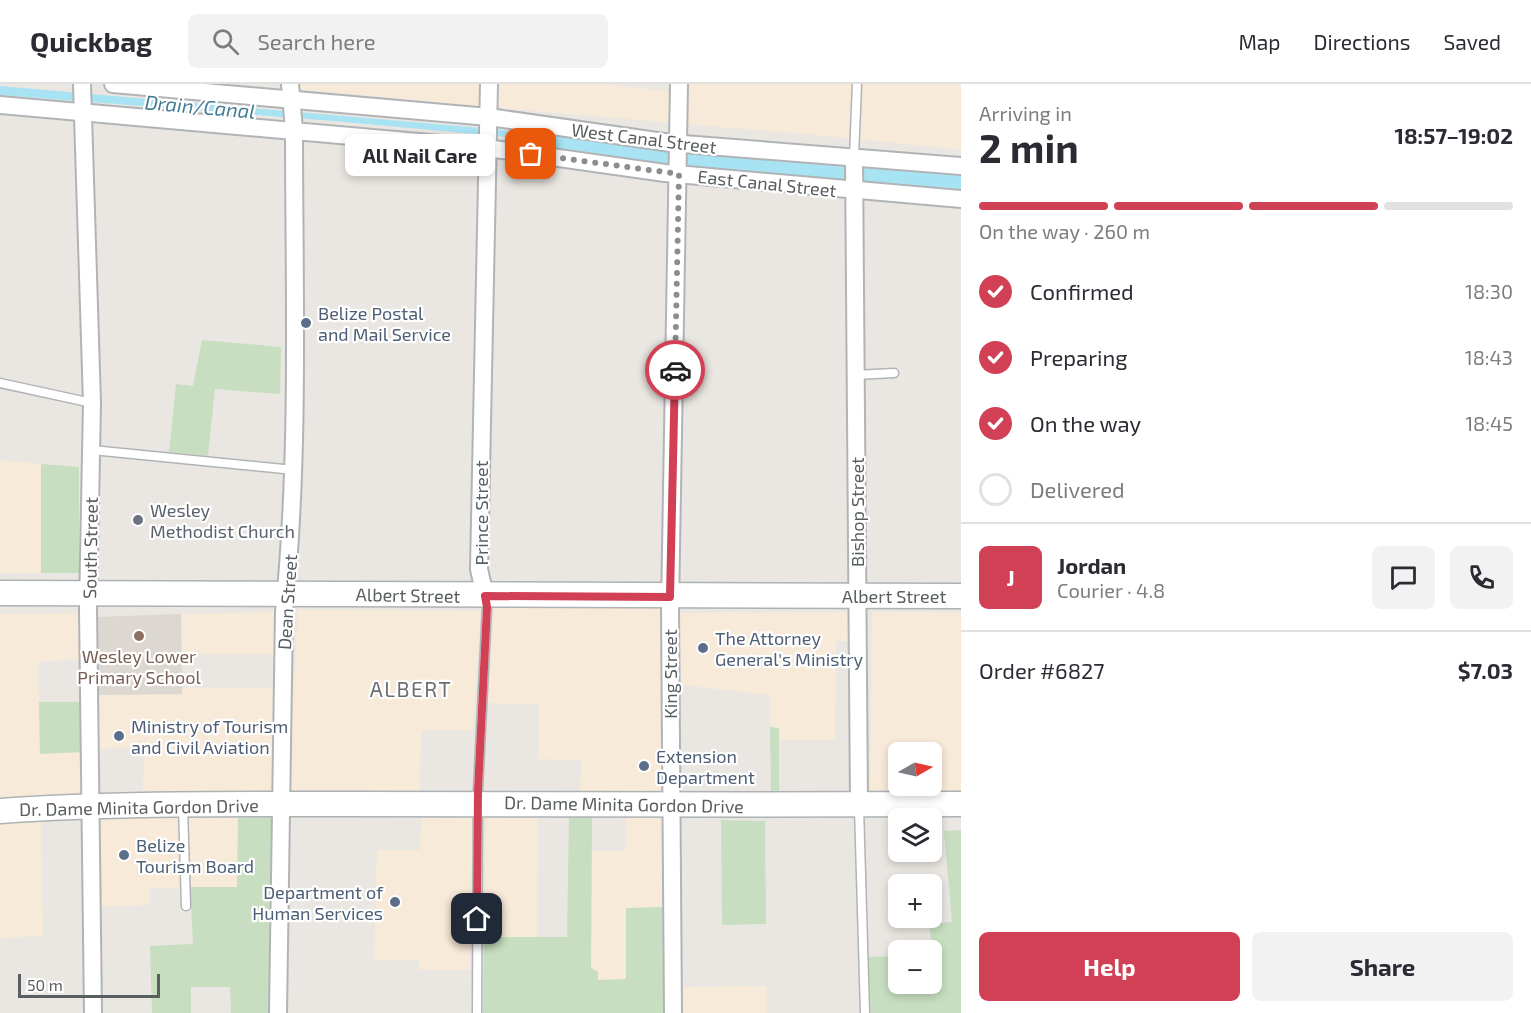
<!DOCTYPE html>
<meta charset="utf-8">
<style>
:root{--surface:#fff;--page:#f2f2f3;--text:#2b2b33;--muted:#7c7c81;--line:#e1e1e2;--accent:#d14054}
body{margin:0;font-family:"Exo 2",sans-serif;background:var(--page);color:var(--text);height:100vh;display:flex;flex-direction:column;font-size:22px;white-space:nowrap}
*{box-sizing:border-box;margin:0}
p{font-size:20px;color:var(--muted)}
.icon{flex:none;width:33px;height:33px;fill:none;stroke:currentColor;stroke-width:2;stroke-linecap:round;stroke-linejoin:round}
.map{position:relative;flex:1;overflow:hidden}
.drawer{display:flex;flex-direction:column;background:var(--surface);width:570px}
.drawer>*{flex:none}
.needle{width:39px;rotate:81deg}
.buttons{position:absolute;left:888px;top:658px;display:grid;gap:12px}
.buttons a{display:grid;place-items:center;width:54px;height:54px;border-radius:9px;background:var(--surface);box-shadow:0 3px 9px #0003;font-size:30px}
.scale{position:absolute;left:18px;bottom:15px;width:142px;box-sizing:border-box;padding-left:6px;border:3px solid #595e60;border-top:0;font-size:16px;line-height:21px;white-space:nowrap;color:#595e60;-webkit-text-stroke:4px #fff;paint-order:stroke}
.pin{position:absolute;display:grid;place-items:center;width:51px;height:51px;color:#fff;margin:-26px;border-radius:12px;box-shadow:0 3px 9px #0006}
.courier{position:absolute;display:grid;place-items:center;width:60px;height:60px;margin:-30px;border:4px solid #d14054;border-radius:50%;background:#fff;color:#222;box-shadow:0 2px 8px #0007}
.bubble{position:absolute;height:42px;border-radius:9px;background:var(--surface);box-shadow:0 3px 9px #0003;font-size:20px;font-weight:700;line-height:42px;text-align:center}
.summary em{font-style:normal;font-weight:700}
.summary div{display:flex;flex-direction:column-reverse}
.summary{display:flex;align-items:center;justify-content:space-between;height:102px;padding:0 18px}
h1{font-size:39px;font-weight:700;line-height:45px}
.bar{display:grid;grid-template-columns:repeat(4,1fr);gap:9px 6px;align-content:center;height:72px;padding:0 18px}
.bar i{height:8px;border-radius:4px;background:var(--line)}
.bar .active{background:var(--accent)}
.bar p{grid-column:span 4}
.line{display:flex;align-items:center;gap:15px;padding:0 18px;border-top:2px solid var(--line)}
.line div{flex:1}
.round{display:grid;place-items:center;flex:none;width:63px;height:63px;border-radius:9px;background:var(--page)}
ol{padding:0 18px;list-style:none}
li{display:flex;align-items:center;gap:18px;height:66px}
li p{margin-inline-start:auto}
li .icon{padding:6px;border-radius:50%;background:var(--accent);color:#fff;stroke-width:4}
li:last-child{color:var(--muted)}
li i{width:33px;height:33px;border:3px solid var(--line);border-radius:50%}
.action{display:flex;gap:12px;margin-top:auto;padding:12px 18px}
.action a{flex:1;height:69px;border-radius:9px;background:var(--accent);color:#fff;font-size:24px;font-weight:700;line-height:69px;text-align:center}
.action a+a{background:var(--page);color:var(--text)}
header{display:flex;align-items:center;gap:36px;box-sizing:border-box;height:84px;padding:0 30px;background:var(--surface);border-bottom:2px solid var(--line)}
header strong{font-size:28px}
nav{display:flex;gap:33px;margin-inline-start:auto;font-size:21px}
.search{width:420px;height:54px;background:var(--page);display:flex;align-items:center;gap:15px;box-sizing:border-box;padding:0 21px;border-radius:9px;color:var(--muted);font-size:22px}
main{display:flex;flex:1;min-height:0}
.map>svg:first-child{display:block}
.commercial{fill:#f8ead8;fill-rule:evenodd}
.education{fill:#ddd7d2}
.green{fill:#c7dfc0}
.water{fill:#a8e3f3}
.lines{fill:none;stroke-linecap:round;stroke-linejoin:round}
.canal{stroke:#a8e3f3;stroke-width:20}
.service-casing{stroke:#b1b4b7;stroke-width:11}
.minor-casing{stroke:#b1b4b7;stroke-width:20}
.secondary-casing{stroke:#adb2b5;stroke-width:27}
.service{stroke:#fff;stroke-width:8}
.minor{stroke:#fff;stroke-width:16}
.secondary{stroke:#fff;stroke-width:24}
.done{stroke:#8c8e8d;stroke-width:6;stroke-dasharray:0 10.8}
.route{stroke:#d14054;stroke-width:8}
.service-dot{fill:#5c6f8a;stroke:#fff;stroke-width:2}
.worship-dot{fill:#6b7280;stroke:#fff;stroke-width:2}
.education-dot{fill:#8d6e63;stroke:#fff;stroke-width:2}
.labels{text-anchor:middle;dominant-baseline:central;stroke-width:4.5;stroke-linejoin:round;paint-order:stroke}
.street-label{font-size:18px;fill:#595e60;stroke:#fff}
.service-label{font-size:18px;fill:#4e5e75;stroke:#fff;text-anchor:start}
.worship-label{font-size:18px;fill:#5b616d;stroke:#fff;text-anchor:start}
.education-label{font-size:18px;fill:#785e54;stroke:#fff}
.water-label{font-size:20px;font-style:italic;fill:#437b92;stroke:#fff}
.quarter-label{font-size:21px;letter-spacing:1.5px;fill:#6a7072;stroke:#fff}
</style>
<header>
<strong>Quickbag</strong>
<div class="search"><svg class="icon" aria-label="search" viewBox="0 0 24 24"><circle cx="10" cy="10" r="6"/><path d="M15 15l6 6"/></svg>Search here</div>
<nav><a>Map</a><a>Directions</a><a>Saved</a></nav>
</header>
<main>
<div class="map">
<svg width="961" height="929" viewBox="0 0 961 929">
<rect width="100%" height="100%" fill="#eae6e1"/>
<g class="commercial">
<polygon points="290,0 605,0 680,9 680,0 961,0 961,66 838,53 476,22 290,4"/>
<polygon points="0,376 41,380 41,489 0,489"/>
<polygon points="494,524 666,524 664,709 580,711 581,676 539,675 539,620 488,619"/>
<polygon points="298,526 481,527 473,646 421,646 420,707 287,706"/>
<polygon points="277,528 276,571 182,570 181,530"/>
<polygon points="854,528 854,557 836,557 835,656 780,656 779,644 770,643 769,611 681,601 680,529"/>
<path d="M872,528L961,529V709L870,708ZM898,669H932V702H898Z"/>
<polygon points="82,529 81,575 38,578 40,670 82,668 81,710 0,714 0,530"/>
<polygon points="182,604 275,604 273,707 143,707 144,661 97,666 96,611 182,610"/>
<polygon points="661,731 665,736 664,823 626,824 626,895 598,896 591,884 592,767 626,767 626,732"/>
<polygon points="100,734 238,734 238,803 150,804 150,821 100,823"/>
<polygon points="421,734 472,734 470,886 419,886 419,876 374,876 377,766 420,766"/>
<polygon points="486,734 538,734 537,854 484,853"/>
<polygon points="41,737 43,852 0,854 0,740"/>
<polygon points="766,902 767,929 682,929 681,903"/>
</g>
<polygon class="education" points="181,530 182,610 96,611 95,533"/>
<g class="green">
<polygon points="202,256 281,263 280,310 215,305 208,372 169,368 176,300 193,302"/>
<polygon points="41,380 79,383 79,489 41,489"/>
<polygon points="39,618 81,618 82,668 40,670"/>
<polygon points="770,643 779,644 779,709 771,709"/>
<polygon points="592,732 591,884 598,888 598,896 626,895 626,824 664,823 665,929 483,929 484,853 567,853 569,734"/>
<polygon points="273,733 272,929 231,929 230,903 191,903 191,929 152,929 150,862 193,860 190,803 237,803 238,734"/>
<polygon points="721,736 765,737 766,840 722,841"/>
<polygon points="961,746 961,929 871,929 868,873 898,872 898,900 932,900 930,840 952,838 944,747"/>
</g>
<polygon class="water" points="0,2 961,86 961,95 333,37 0,11"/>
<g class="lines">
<polyline class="canal" points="537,56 695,78 961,95"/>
<defs>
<g id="service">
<polyline points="854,73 857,0"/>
<polyline points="855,291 894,289"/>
<polyline points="0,299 92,319"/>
<polyline points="92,366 294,386"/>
<polyline points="183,723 186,822"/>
<polyline points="859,723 865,929"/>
<polyline points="477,929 478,706 487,523 485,512"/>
</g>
<g id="minor">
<polyline points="82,0 92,319 88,525 93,929"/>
<polyline points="113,0 489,33 671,59 961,82"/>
<polyline points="0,21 487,64 665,89 961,115"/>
<polyline points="854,73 859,721"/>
<polyline points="485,512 479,485 489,0"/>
<path d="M278,929L284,528C300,368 294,207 294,46L290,0"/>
<polyline points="673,929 670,524 679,0"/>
</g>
<g id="secondary">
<polyline points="0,509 961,512"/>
<path d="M0,727C114,719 228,720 343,720C549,720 755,721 961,720"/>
</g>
</defs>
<use href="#service" class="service-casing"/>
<use href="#minor" class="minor-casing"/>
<use href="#secondary" class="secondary-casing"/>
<use href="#service" class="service"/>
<use href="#minor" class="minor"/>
<use href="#secondary" class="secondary"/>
</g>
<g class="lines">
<polyline class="done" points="531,70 679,90 675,286"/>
<polyline class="route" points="477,835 478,706 487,523 485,512 670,513 675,286"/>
</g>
<g class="service-dot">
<circle cx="306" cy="239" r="6"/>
<circle cx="703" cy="564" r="6"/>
<circle cx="119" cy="652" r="6"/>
<circle cx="644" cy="682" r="6"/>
<circle cx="124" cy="771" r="6"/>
<circle cx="395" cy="818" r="6"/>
</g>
<circle class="worship-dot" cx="138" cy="436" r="6"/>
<circle class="education-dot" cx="139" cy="552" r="6"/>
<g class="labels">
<g class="street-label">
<text transform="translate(644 54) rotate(7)">West Canal Street</text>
<text transform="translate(767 99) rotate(6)">East Canal Street</text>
<text transform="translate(857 428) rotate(-90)">Bishop Street</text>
<text transform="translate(481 429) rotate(-90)">Prince Street</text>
<text transform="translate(90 464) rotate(-89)">South Street</text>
<text transform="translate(408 511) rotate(1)">Albert Street</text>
<text x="894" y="512">Albert Street</text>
<text transform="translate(287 518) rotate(-86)">Dean Street</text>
<text transform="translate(670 590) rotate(-90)">King Street</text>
<text transform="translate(624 720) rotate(1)">Dr. Dame Minita Gordon Drive</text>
<text transform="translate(139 723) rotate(-1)">Dr. Dame Minita Gordon Drive</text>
</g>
<g class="service-label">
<text x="318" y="229">Belize Postal<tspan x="318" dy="21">and Mail Service</tspan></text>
<text x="715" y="554">The Attorney<tspan x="715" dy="21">General's Ministry</tspan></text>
<text x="131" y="642">Ministry of Tourism<tspan x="131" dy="21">and Civil Aviation</tspan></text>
<text x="656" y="672">Extension<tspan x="656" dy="21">Department</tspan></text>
<text x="136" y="761">Belize<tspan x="136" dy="21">Tourism Board</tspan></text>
<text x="383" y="808" text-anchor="end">Department of<tspan x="383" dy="21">Human Services</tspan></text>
</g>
<g class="worship-label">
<text x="150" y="426">Wesley<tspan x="150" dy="21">Methodist Church</tspan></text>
</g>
<g class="education-label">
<text x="139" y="572">Wesley Lower<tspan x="139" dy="21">Primary School</tspan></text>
</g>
<g class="water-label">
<text transform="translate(200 22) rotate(5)">Drain/Canal</text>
</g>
<g class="quarter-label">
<text x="411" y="604">ALBERT</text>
</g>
</g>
</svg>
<div class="buttons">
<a><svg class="needle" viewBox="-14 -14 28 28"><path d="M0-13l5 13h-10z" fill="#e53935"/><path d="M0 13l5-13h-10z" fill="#7c7c81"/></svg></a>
<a><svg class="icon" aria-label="layers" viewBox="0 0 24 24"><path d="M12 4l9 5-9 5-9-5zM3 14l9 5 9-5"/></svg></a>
<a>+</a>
<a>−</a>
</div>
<div class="scale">50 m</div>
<div class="pin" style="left:531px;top:70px;background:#ea580c"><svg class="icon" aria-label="bag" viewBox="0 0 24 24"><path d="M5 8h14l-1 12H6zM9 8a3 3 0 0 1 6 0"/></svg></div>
<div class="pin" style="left:477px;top:835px;background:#1f2937"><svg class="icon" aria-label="home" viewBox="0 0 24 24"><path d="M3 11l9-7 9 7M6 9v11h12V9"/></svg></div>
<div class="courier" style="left:675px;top:286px"><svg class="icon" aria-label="car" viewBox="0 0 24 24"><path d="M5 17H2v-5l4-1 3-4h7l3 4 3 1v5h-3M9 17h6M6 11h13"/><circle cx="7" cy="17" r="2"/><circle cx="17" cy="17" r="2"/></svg></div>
<div class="bubble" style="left:345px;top:50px;width:150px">All Nail Care</div>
</div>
<section class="drawer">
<div class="summary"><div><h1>2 min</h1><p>Arriving in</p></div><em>18:57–19:02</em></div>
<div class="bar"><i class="active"></i><i class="active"></i><i class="active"></i><i></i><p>On the way · 260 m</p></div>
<ol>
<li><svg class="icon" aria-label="check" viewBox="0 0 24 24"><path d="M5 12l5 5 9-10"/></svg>Confirmed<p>18:30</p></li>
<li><svg class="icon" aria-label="check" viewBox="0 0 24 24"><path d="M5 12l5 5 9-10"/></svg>Preparing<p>18:43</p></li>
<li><svg class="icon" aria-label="check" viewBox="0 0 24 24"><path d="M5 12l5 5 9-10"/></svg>On the way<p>18:45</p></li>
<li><i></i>Delivered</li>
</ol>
<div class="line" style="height:108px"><b class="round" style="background:var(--accent);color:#fff">J</b><div><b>Jordan</b><p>Courier · 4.8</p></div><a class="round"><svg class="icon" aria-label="chat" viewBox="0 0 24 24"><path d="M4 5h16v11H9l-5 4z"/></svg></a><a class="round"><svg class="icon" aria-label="phone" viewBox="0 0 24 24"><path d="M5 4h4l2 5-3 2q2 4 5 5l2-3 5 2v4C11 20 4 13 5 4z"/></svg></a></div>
<div class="line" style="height:78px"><div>Order #6827</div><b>$7.03</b></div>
<div class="action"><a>Help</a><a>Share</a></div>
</section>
</main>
